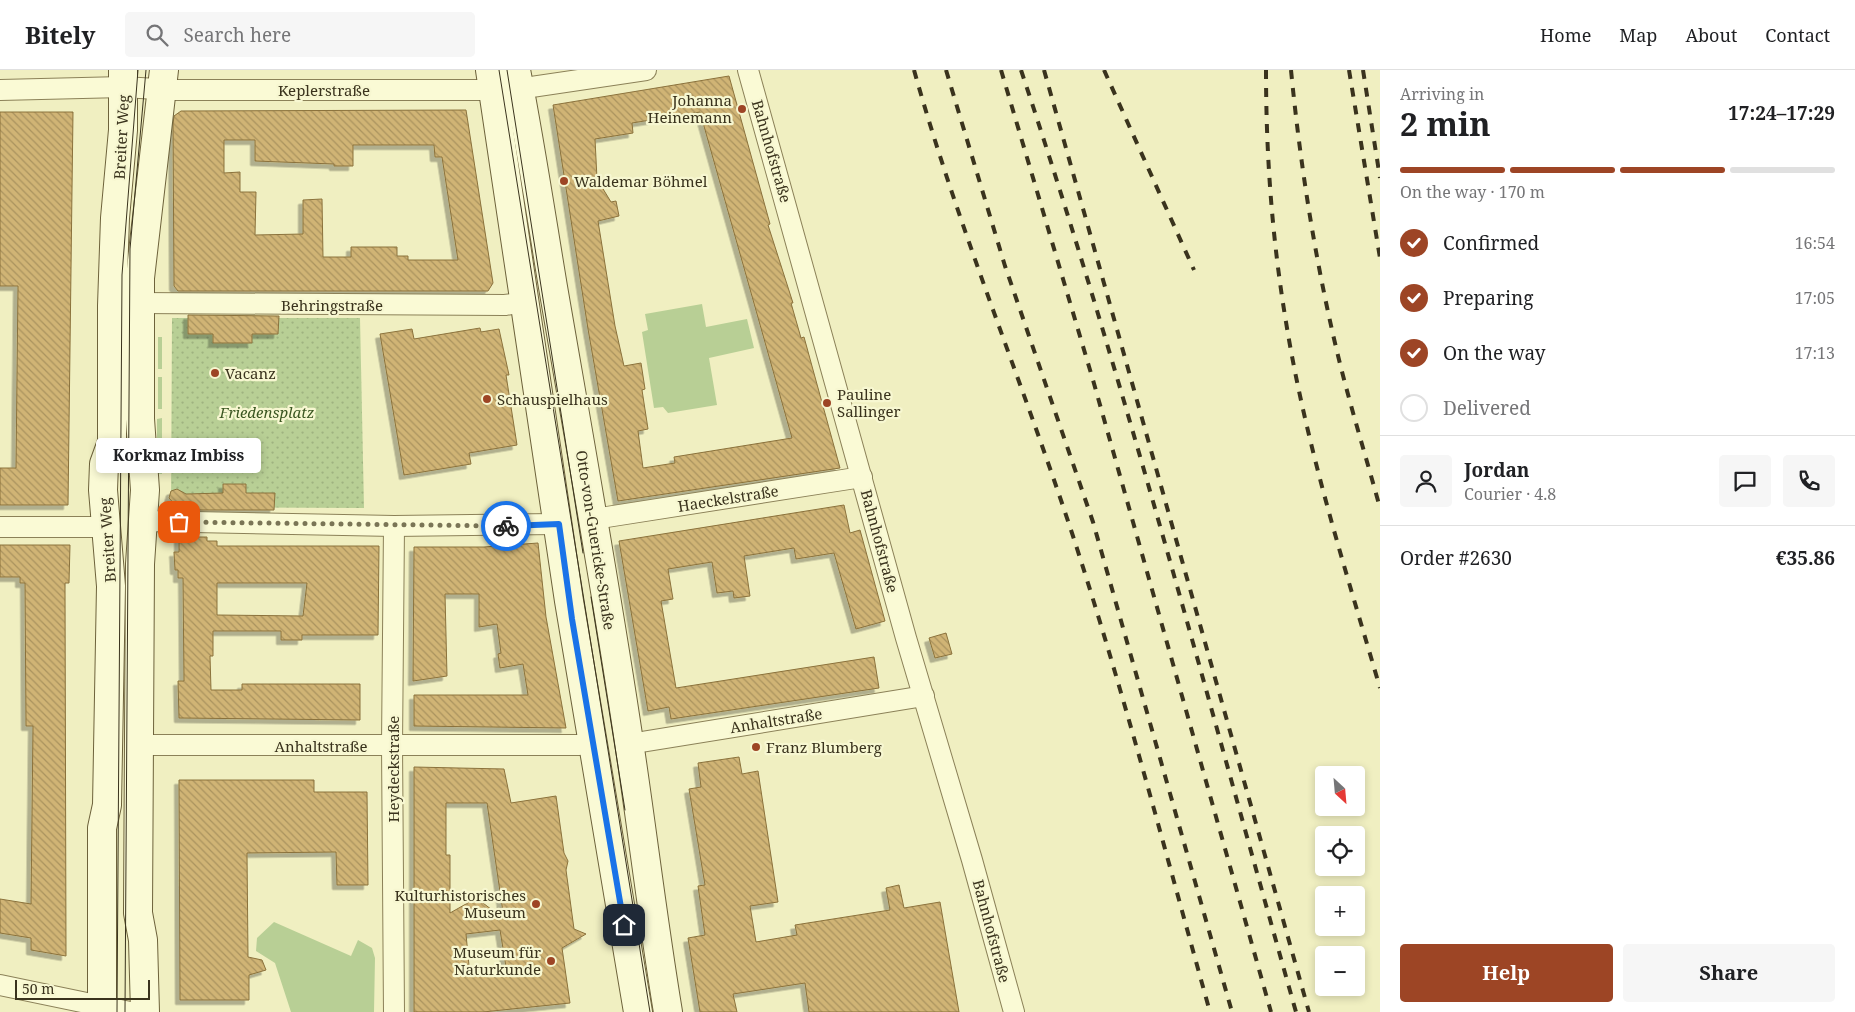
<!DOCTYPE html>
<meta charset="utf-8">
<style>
:root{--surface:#fff;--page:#f6f6f6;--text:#202124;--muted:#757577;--line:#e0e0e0;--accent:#9d4525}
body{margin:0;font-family:"Noto Serif",serif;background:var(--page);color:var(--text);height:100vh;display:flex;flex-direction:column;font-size:19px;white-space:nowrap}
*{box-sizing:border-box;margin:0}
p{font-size:16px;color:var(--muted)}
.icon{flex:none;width:28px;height:28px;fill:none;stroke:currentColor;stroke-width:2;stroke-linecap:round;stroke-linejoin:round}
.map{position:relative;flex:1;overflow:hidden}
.drawer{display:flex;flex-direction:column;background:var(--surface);width:475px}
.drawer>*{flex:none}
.needle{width:32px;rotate:154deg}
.fabs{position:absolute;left:1315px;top:696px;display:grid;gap:10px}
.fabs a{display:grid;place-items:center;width:50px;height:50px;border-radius:5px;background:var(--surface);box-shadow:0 2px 8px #0003;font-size:25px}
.scale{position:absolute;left:15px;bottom:12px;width:135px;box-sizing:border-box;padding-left:5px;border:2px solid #3a331d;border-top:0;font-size:14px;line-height:18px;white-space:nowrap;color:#3a331d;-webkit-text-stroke:4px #f7f7d1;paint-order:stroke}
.pin{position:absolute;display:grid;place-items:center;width:42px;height:42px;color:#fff;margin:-21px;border-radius:10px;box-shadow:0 2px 8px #0006}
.courier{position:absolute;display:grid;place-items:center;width:50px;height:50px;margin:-25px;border:4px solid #1a73e8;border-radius:50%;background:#fff;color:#222;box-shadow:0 1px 6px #0007}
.bubble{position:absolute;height:35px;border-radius:5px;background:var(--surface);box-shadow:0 2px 8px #0003;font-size:16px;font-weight:700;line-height:35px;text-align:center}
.head em{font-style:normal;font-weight:700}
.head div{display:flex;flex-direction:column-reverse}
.head{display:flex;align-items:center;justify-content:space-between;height:85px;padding:0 20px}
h1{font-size:32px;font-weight:700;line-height:38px}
.bar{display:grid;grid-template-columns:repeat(4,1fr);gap:8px 5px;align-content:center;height:60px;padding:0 20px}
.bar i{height:6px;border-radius:4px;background:var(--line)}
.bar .on{background:var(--accent)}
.bar p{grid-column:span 4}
.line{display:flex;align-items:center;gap:12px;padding:0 20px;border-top:1px solid var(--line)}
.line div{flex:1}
.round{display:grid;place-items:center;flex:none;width:52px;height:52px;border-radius:5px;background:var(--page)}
ol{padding:0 20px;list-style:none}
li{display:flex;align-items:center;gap:15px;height:55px}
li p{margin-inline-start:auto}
li .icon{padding:5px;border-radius:50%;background:var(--accent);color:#fff;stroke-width:4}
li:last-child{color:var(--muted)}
li i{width:28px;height:28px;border:2px solid var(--line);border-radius:50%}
.primary-button{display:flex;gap:10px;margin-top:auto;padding:10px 20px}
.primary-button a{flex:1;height:58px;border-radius:5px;background:var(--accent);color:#fff;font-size:20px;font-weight:700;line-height:58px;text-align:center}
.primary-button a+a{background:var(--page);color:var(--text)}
header{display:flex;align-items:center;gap:30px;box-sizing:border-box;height:70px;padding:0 25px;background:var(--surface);border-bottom:1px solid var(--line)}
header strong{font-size:24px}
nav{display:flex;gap:28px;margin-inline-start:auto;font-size:18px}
.search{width:350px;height:45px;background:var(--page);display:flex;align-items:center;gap:12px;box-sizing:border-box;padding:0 18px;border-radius:5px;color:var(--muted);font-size:19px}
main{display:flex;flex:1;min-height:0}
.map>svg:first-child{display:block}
.grass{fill:#b8cf95}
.park{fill:url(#park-dots)}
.building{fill:url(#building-back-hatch);stroke:#8b723c;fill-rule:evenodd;filter:url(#shadow)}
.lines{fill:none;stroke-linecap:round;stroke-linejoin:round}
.street-casing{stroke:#8b8158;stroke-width:22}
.secondary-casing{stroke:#6d623b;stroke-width:30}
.street{stroke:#fafad5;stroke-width:20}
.secondary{stroke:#fafad5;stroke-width:28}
.tram{stroke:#3a331d;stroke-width:1}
.rail{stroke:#3a331d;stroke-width:4;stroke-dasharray:9 9;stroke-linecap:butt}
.done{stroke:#7a7556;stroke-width:5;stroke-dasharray:0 9}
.route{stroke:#1a73e8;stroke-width:6}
.poi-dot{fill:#9d4525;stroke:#f7f7d1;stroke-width:2}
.labels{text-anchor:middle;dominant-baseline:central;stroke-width:4.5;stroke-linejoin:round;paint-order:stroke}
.street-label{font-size:15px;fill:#3a331d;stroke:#f7f7d1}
.poi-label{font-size:15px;fill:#3a331d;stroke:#f7f7d1;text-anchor:start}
.park-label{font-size:15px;font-style:italic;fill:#3b5722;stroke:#f7f7d1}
</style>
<header>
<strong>Bitely</strong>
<div class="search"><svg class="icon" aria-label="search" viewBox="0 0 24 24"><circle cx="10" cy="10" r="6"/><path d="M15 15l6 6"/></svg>Search here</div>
<nav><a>Home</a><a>Map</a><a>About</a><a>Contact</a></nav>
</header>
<main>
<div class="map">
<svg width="1380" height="942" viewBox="0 0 1380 942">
<defs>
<pattern id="park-dots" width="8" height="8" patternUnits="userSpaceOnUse" patternTransform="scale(1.25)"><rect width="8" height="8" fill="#b8cf95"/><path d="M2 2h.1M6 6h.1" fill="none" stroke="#9fb280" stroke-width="1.8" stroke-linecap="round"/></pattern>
<pattern id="building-back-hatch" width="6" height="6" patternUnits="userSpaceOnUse" patternTransform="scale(1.25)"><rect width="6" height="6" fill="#d0b475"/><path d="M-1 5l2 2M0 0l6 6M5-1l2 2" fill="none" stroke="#aa935f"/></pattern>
<filter id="shadow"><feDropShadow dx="-4.5" dy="4.5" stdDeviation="0" flood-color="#0004"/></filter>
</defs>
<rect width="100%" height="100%" fill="#f0efc1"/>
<g class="grass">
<polygon points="702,234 706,257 747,249 754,278 709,288 717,335 668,343 663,337 654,338 642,262 648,260 645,244"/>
<rect x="158" y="267" width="4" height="32"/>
<rect x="158" y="307" width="4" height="32"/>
<polygon points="162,348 162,404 157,404 157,349"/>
<polygon points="274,852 351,886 358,870 372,878 375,888 374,942 291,942 275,893 256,881 257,868"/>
</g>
<polygon class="park" points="172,248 360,248 364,438 171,437"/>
<g class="building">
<path d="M729,6L770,154L768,155L793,233H791L801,268L804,267L840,398L618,431L588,259L553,35ZM700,42L792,368L674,387L675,393L643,398L638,361L648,359L642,320L645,319L641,293L624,296L615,256L598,151L619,146L616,131L611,132L597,109L595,69L633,63L632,53Z"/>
<path d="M466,40L493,213L488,221H178L174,216L173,54L174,46L181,41ZM224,70H255V91L334,94V96H353V75H434L435,87H442L458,190H408V186H397V177H351V187H323L322,129L303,130V164L255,165L256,122H240V102L224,103Z"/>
<polygon points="0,42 73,42 68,435 0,435 0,398 16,398 18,216 0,216"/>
<polygon points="188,245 279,246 278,264 252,264 252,273 213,273 213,264 188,264"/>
<polygon points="480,258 481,262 499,259 509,305 506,305 517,375 469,383 471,394 404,405 380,264 412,259 414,269"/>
<polygon points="223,414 246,414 246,423 275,423 274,440 186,440 186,436 175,435 169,428 171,421 177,419 186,424 223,423"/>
<polygon points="844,435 850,463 860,460 885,551 856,559 834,483 796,489 794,478 744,486 750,526 734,528 733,521 717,523 712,492 668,499 673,529 661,531 676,618 874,587 879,618 671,649 669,637 648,641 619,471"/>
<path d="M179,467H207V471H217V476H379L378,565H302V570H281V561H213V586H210L211,620H242V614H360V650L179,648L178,611H184L183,508H178V500H175L174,482H179ZM217,513H307L303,546L217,545Z"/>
<polygon points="538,473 546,547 566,658 414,656 414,625 528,625 523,594 500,598 498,584 501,583 497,554 479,557 479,524 445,524 447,606 413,611 414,477 484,477"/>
<polygon points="0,475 70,475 69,513 65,513 66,886 31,880 31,868 0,863 0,829 31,834 33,656 26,656 25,513 20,513 20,507 0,507"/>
<polygon points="946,563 952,584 935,588 929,568"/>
<polygon points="739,687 742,704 758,701 778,832 750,836 756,872 797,865 795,855 890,840 886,818 899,815 904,838 940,832 959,942 809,942 805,913 733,924 737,942 700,942 688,868 705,865 698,816 705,815 689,719 701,717 698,693"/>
<path d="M414,697L504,699L511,733L556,726L564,783L568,791L566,800L574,859L586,864L562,878L570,933L483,942H414ZM446,733H487L504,849L479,830H473L450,843V785H446ZM500,860L507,903L470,906L466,864Z"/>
<polygon points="179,710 314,710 314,722 367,722 368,815 337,815 336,782 247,783 248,887 262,890 266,900 249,905 249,930 180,930"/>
</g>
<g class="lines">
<defs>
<g id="street">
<polyline points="748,0 906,568 972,790 1014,942"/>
<polyline points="0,20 123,17 174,20 511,20 646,0"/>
<polyline points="140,233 505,235 525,232"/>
<polyline points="594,449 862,407"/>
<polyline points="143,451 394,456 559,454"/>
<polyline points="0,457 106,457"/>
<polyline points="629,674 924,626"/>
<polyline points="139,675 578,675 592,673"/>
<polyline points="0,915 130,942"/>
<polyline points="394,942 392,675 394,456"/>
</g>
<g id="secondary">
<polyline points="490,0 569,531 638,942"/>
<path d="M516,0C530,72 541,145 553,217C578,362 604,507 626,652C641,749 652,846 668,942"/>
<polyline points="102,942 102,758 107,735 111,516 103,420 104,394 112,372 112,236 115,148 123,60 123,0"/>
<polyline points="145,942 143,870 138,843 140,494 145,420 140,349 140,208 164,0"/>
</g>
</defs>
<use href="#street" class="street-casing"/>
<use href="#secondary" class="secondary-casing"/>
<use href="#street" class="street"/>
<use href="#secondary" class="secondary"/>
<g class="tram">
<polyline points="499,0 650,942"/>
<polyline points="507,0 583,483"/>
<polyline points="591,527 625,740"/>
<polyline points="117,942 122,205 138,0"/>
<polyline points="125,942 130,179 146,0"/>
</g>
<g class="rail">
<path d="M914,0C958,157 1020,306 1071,460C1123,619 1165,781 1210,942"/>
<polyline points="946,0 1005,196 1093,452 1232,942"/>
<polyline points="1001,0 1093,310 1271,942"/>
<path d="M1021,0C1124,310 1207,627 1296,942"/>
<polyline points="1044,0 1309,942"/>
<polyline points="1104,0 1194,200"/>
<path d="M1266,0C1266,85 1272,168 1286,252C1306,376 1345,498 1380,618"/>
<path d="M1291,0C1300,92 1314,183 1335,273C1348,329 1365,383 1380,438"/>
<polyline points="1349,0 1380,188"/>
<polyline points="1363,0 1380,108"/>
</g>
</g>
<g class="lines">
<polyline class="done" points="179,452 506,456"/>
<polyline class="route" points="506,456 559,454 572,549 624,855"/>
</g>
<g class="poi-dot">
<circle cx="742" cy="39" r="5"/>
<circle cx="564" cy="111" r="5"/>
<circle cx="215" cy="303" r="5"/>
<circle cx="487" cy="329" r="5"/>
<circle cx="827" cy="333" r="5"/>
<circle cx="756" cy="677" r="5"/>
<circle cx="536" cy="834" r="5"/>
<circle cx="551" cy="891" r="5"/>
</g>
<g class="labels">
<g class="street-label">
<text x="324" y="20">Keplerstraße</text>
<text transform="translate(121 67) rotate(-87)">Breiter Weg</text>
<text transform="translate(772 81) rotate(74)">Bahnhofstraße</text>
<text x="332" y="235">Behringstraße</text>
<text transform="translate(728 428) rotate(-9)">Haeckelstraße</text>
<text transform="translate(107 470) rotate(-94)">Breiter Weg</text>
<text transform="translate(596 470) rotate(81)">Otto-von-Guericke-Straße</text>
<text transform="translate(880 471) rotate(75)">Bahnhofstraße</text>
<text transform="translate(776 650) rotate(-9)">Anhaltstraße</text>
<text x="321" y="676">Anhaltstraße</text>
<text transform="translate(393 699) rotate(-90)">Heydeckstraße</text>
<text transform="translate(992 861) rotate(75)">Bahnhofstraße</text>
</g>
<g class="poi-label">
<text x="732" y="30" text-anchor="end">Johanna<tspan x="732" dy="17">Heinemann</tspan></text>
<text x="574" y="111">Waldemar Böhmel</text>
<text x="225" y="303">Vacanz</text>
<text x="837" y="324">Pauline<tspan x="837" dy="17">Sallinger</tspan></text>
<text x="497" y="329">Schauspielhaus</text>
<text x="766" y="677">Franz Blumberg</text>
<text x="526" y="825" text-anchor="end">Kulturhistorisches<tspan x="526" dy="17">Museum</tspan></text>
<text x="541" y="882" text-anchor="end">Museum für<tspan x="541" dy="17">Naturkunde</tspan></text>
</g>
<g class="park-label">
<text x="267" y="342">Friedensplatz</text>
</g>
</g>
</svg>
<div class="fabs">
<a><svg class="needle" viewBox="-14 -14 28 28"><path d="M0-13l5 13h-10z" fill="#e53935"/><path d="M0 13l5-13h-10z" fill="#757577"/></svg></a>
<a><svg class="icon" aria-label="locate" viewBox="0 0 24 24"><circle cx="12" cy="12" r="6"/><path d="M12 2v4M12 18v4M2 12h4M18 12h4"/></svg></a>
<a>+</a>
<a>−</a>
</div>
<div class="scale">50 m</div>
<div class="pin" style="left:179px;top:452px;background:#ea580c"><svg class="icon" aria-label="bag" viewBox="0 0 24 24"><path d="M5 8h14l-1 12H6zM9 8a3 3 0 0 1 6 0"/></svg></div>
<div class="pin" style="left:624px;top:855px;background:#1f2937"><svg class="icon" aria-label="home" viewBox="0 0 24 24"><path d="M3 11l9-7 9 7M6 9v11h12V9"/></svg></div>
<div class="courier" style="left:506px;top:456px"><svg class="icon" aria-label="bike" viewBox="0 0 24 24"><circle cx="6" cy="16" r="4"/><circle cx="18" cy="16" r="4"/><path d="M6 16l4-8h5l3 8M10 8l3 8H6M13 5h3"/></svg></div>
<div class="bubble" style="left:96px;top:368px;width:165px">Korkmaz Imbiss</div>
</div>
<section class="drawer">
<div class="head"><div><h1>2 min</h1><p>Arriving in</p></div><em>17:24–17:29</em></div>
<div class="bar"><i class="on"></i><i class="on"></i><i class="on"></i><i></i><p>On the way · 170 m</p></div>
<ol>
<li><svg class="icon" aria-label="check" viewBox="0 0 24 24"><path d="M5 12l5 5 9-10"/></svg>Confirmed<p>16:54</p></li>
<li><svg class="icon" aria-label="check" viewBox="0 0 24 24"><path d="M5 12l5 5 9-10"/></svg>Preparing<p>17:05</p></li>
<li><svg class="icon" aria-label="check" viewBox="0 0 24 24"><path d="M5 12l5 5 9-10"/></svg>On the way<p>17:13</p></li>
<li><i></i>Delivered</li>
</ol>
<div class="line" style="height:90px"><a class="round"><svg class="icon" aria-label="person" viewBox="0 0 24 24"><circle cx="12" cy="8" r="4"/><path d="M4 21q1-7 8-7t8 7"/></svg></a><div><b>Jordan</b><p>Courier · 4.8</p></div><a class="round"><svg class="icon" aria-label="chat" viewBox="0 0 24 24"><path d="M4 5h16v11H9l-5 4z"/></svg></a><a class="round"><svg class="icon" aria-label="phone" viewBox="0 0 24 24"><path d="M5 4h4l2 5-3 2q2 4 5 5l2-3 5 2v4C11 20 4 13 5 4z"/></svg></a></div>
<div class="line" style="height:65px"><div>Order #2630</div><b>€35.86</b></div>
<div class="primary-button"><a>Help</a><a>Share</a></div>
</section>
</main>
